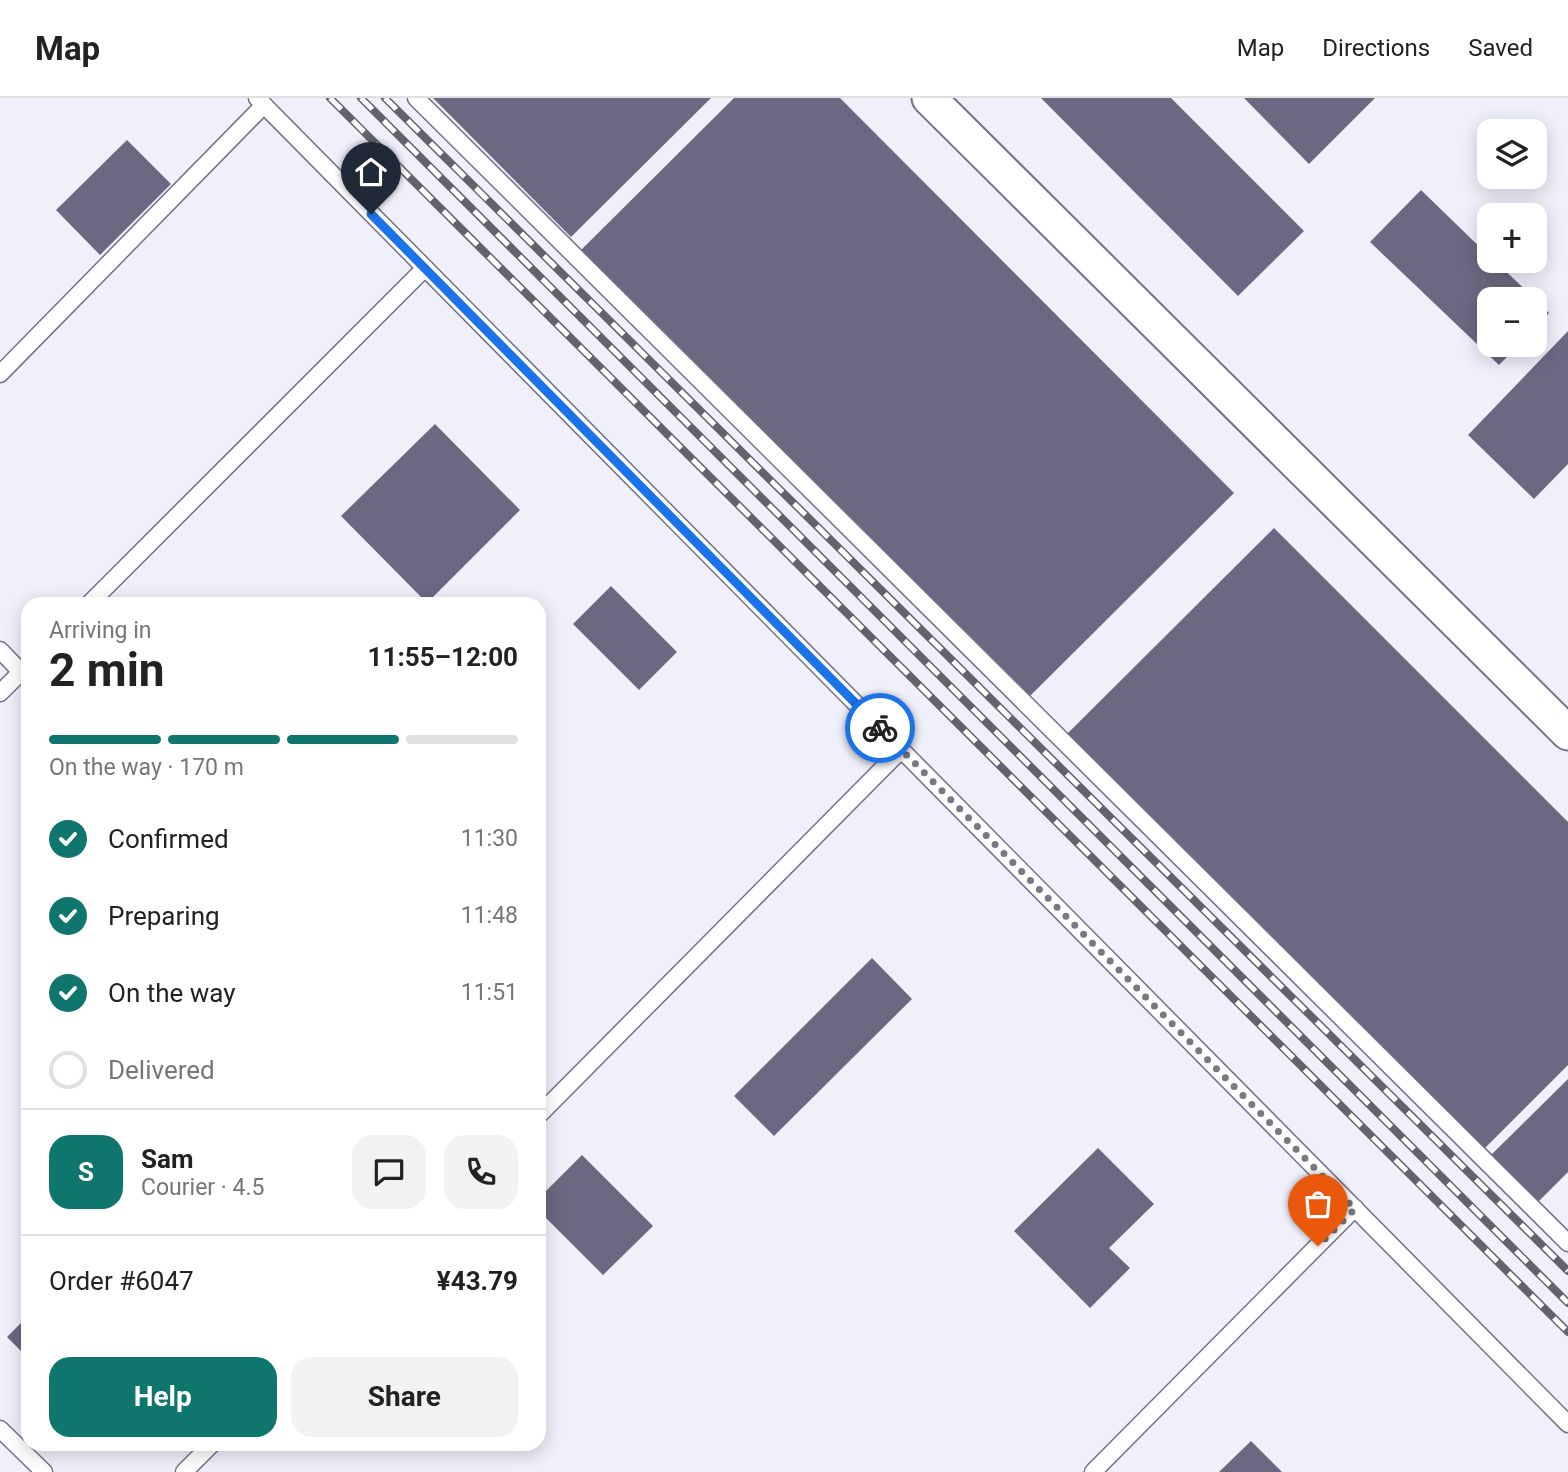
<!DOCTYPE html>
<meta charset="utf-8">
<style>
:root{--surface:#fff;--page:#f2f2f2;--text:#222;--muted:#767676;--line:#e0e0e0;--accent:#0f766e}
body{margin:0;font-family:Roboto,sans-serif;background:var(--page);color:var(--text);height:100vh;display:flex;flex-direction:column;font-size:26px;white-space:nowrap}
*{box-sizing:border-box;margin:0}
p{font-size:23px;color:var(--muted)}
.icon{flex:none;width:38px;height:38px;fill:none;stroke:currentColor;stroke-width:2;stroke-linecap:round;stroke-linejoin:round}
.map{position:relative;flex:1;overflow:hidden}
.sheet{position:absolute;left:21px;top:499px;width:525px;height:854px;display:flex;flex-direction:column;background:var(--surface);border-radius:21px;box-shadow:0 4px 18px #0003}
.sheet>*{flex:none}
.buttons{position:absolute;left:1477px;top:21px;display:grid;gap:14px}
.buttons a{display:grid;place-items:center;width:70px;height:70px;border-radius:14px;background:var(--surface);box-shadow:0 4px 18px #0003;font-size:35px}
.pin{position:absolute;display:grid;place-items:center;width:60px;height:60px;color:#fff;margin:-72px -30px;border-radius:50% 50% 50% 0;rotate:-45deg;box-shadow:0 0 7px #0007}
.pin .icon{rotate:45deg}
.courier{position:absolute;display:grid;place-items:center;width:70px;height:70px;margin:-35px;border:5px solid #1a73e8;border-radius:50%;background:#fff;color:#222;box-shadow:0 2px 9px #0007}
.headline em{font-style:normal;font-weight:700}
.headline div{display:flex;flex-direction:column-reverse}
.headline{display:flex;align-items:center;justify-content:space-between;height:119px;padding:0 28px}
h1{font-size:46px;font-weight:700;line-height:52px}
.bar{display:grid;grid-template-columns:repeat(4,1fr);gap:10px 7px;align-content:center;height:84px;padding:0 28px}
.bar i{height:9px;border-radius:5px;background:var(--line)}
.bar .current{background:var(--accent)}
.bar p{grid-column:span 4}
.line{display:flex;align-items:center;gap:18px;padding:0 28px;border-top:2px solid var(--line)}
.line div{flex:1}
.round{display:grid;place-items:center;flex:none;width:74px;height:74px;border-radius:21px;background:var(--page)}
ol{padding:0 28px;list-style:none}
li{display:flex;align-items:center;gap:21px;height:77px}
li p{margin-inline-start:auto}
li .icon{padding:7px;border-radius:50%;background:var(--accent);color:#fff;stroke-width:4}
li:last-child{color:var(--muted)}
li i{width:38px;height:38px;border:4px solid var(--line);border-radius:50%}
.action{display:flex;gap:14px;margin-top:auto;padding:14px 28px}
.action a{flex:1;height:80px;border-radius:21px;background:var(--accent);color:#fff;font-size:28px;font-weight:700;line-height:80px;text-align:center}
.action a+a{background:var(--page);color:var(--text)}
header{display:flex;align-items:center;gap:42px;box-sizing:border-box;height:98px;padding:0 35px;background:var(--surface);border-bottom:2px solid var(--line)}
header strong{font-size:33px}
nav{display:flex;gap:38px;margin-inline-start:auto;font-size:24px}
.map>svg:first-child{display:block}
.building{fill:#6b6982}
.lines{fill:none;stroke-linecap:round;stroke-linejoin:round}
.lane-casing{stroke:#737189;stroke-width:19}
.street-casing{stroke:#737189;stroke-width:37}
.lane{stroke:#fff;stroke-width:16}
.street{stroke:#fff;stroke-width:33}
.rail-casing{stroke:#63636e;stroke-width:8}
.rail{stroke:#fff;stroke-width:5;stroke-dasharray:16;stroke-linecap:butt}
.done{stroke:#797883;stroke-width:7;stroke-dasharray:0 12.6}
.route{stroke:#1a73e8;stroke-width:9}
</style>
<header>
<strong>Map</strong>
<nav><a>Map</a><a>Directions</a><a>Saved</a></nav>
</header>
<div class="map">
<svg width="1568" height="1374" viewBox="0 0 1568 1374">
<rect width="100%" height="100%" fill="#f0f0fb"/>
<g class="building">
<polygon points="433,0 711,0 571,139"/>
<polygon points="734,0 840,0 1234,395 1027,601 580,153"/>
<polygon points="1041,0 1171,0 1304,133 1238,198"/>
<polygon points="1244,0 1375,0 1309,66"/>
<polygon points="127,42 171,86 100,157 56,112"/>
<polygon points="1421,92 1489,158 1489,163 1495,163 1535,201 1489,201 1489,247 1519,247 1499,267 1370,144"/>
<polygon points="1535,201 1549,215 1535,230"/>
<polygon points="1568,233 1568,366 1534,401 1468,337"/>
<polygon points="435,326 520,412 427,505 341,418"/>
<polygon points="1274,430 1568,724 1568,967 1482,1053 1066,637"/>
<polygon points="611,488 677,554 639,592 573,526"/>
<polygon points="872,860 912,901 774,1038 734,998"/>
<polygon points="1568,981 1568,1074 1537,1105 1490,1058"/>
<polygon points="1098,1050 1154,1106 1109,1150 1130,1170 1090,1210 1014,1133"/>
<polygon points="582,1057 653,1128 603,1177 539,1113 539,1100"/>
<polygon points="28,1218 28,1260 7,1239"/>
<polygon points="1251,1343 1282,1374 1219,1374"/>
</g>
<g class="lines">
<defs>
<g id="lane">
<polyline points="257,0 1568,1326"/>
<polyline points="416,0 1568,1145"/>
<polyline points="0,276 264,7"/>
<polyline points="89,506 425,170"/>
<polyline points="0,552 21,574"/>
<polyline points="0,595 28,567"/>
<polyline points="539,1017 901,652"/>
<polyline points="0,1331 44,1374"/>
<polyline points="184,1374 212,1346"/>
<polyline points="1093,1374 1355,1110"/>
</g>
<polyline id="street" points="929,0 1568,635"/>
</defs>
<use href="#lane" class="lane-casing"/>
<use href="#street" class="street-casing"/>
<use href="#lane" class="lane"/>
<use href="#street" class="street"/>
<defs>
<g id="rail">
<polyline points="330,0 1568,1234"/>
<polyline points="361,0 1568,1205"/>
<polyline points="385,0 1568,1173"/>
</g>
</defs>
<use href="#rail" class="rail-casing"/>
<use href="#rail" class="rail"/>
</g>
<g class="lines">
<polyline class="done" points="880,630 1355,1111 1318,1148"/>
<polyline class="route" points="371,116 880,630"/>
</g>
</svg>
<div class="buttons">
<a><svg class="icon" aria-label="layers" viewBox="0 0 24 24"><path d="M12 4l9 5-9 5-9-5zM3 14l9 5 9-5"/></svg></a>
<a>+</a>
<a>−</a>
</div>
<div class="pin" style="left:1318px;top:1148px;background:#ea580c"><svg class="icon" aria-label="bag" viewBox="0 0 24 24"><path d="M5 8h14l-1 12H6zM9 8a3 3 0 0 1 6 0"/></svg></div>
<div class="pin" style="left:371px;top:116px;background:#1f2937"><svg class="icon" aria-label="home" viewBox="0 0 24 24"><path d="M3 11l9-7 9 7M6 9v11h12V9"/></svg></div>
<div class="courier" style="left:880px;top:630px"><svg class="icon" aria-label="bike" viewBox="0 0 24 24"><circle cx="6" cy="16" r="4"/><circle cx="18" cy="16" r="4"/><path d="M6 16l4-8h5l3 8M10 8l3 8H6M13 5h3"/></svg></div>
<section class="sheet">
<div class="headline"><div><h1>2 min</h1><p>Arriving in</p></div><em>11:55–12:00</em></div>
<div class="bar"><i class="current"></i><i class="current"></i><i class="current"></i><i></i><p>On the way · 170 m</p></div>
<ol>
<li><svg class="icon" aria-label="check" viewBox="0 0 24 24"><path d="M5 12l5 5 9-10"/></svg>Confirmed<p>11:30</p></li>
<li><svg class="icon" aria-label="check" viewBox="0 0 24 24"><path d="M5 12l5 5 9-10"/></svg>Preparing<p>11:48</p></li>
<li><svg class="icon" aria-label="check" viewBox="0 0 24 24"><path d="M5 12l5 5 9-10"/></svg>On the way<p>11:51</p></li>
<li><i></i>Delivered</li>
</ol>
<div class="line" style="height:126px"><b class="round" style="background:var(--accent);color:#fff">S</b><div><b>Sam</b><p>Courier · 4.5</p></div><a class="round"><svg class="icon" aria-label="chat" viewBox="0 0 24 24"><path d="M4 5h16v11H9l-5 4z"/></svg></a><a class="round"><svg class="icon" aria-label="phone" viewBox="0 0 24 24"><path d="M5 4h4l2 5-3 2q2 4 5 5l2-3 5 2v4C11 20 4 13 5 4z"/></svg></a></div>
<div class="line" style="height:91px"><div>Order #6047</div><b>¥43.79</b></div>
<div class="action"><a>Help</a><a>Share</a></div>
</section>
</div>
